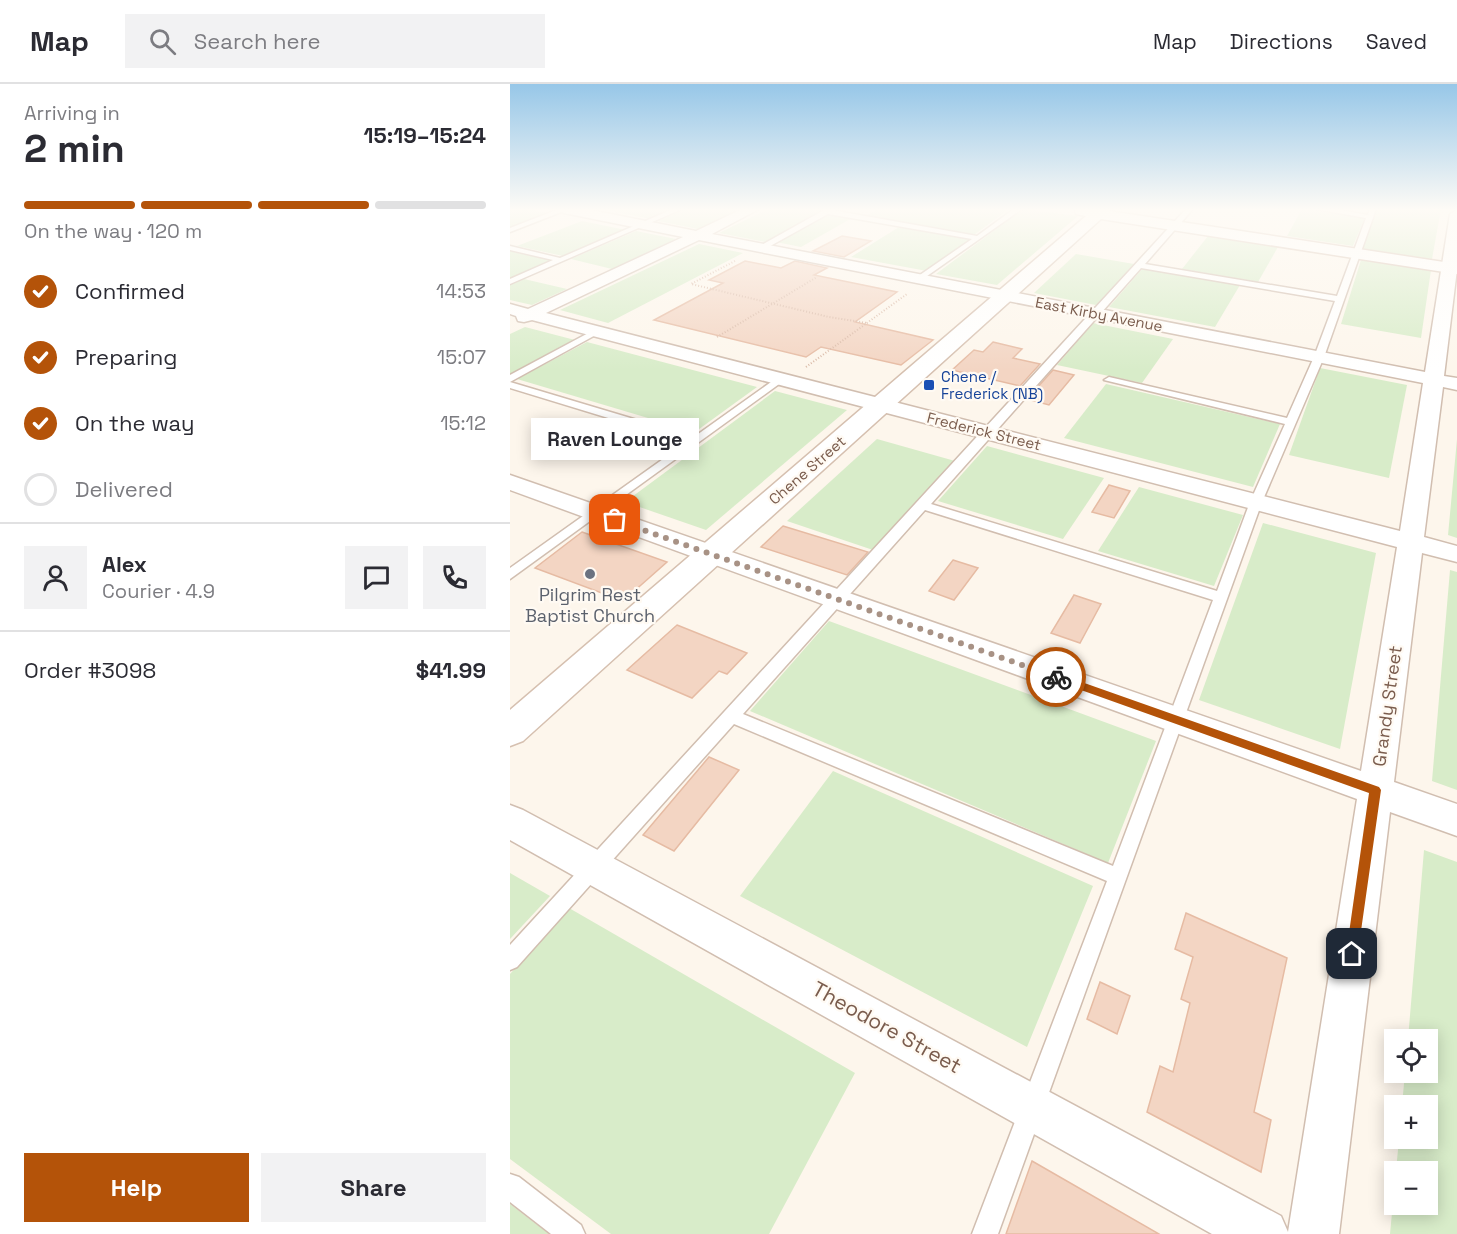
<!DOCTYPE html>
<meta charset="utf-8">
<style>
:root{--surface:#fff;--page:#f2f2f3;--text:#2b2b33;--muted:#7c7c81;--line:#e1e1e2;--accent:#b45309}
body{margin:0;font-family:"Space Grotesk",sans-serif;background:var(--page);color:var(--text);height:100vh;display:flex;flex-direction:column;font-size:22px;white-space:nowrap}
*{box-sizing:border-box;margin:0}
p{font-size:20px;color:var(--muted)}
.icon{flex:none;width:33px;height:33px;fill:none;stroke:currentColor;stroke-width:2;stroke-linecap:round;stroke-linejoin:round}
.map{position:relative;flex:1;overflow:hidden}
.panel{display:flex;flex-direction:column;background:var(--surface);width:510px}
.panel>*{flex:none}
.tools{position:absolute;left:874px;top:945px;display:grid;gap:12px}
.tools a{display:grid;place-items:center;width:54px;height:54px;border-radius:0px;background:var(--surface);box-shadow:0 3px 15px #0003;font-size:30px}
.pin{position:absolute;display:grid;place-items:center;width:51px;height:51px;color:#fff;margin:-26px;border-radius:12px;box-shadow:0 3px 9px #0006}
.courier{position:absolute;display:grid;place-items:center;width:60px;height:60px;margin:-30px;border:4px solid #b45309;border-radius:50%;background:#fff;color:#222;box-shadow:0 2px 8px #0007}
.bubble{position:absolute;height:42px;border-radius:0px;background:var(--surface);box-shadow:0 3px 15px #0003;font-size:20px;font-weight:700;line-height:42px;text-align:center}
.summary em{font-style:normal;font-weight:700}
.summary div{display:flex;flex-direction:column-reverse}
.summary{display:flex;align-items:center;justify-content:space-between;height:102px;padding:0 24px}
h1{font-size:39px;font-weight:700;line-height:45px}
.bar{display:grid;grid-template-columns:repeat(4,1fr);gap:9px 6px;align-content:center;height:72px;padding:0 24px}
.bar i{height:8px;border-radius:4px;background:var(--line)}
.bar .active{background:var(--accent)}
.bar p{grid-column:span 4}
.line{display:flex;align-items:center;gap:15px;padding:0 24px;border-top:2px solid var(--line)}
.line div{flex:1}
.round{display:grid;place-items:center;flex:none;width:63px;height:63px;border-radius:0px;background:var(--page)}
ol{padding:0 24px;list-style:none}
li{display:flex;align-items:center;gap:18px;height:66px}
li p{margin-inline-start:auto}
li .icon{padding:6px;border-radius:50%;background:var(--accent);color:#fff;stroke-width:4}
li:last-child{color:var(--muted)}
li i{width:33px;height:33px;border:3px solid var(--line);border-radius:50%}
.primary-button{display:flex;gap:12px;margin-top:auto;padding:12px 24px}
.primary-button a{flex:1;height:69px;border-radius:0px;background:var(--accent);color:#fff;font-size:24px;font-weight:700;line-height:69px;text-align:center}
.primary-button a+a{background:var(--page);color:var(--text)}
header{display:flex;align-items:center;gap:36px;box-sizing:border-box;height:84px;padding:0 30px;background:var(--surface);border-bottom:2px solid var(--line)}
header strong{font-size:28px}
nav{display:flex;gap:33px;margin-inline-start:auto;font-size:21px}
.search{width:420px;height:54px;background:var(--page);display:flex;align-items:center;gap:15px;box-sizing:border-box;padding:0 21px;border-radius:0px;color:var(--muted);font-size:22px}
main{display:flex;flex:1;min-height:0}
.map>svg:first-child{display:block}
.green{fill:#d8ecc9}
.building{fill:#f3d5c3;stroke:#e6bba3;stroke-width:1.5}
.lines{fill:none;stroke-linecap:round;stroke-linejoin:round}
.lane-casing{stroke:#d1beb0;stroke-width:3}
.street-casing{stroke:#d1beb0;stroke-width:3}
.secondary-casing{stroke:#d6c0b0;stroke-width:3}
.path{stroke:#d9b8a5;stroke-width:2;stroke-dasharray:1 2;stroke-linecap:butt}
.lane{fill:#fff;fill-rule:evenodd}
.street{fill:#fff;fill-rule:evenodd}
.secondary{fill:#fff;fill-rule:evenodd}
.route{fill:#b45309}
.done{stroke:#a89285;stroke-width:6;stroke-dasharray:0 10.8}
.transit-dot{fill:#1a4fb4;stroke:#fffaf3;stroke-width:2}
.worship-dot{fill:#6b7280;stroke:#fffaf3;stroke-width:2}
.labels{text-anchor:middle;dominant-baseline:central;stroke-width:4.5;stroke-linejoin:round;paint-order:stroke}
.far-street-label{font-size:15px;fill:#7a5c4d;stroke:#fffaf3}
.far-transit-label{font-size:15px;fill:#164399;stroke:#fffaf3;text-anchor:start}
.worship-label{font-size:18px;fill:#5b616d;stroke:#fffaf3}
.street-label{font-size:18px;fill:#7a5c4d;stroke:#fffaf3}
.near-street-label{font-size:21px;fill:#7a5c4d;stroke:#fffaf3}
</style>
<header>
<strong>Map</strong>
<div class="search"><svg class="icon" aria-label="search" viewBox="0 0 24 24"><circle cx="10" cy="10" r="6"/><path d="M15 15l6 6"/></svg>Search here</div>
<nav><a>Map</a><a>Directions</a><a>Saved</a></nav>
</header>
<main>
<section class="panel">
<div class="summary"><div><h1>2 min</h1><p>Arriving in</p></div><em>15:19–15:24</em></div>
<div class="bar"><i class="active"></i><i class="active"></i><i class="active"></i><i></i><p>On the way · 120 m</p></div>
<ol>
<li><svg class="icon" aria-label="check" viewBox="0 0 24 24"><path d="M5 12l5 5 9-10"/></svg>Confirmed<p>14:53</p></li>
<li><svg class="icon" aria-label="check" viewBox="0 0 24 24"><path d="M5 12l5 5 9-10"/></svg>Preparing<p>15:07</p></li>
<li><svg class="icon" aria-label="check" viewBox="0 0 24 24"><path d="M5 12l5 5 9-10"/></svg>On the way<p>15:12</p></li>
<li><i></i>Delivered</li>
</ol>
<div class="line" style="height:108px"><a class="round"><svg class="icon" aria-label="person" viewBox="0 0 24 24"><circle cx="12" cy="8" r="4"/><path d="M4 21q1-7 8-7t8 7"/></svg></a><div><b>Alex</b><p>Courier · 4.9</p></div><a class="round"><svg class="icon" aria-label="chat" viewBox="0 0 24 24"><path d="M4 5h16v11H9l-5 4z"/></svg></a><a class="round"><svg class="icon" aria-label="phone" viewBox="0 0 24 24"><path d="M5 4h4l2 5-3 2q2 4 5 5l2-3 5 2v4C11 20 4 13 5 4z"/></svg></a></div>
<div class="line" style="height:78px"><div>Order #3098</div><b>$41.99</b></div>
<div class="primary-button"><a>Help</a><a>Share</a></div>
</section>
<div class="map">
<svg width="947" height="1150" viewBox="0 0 947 1150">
<rect width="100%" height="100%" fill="#fdf6ec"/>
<g class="green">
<polygon points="0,125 18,125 38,129 0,144"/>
<polygon points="97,125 164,125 141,135 95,126"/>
<polygon points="175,125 230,125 188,145 148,137"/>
<polygon points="258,125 316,125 255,158 209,149"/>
<polygon points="368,125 499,125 464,151 356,132"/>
<polygon points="513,125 568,132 487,201 426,190"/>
<polygon points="792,125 855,133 843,162 777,152"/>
<polygon points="867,125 931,125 922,175 853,165"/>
<polygon points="318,130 342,134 291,163 266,158"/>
<polygon points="72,137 116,146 53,172 7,162"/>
<polygon points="389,143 460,155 417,187 341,173"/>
<polygon points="126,147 166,155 102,185 61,175"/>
<polygon points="698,152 768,163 748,198 672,185"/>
<polygon points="189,160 233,169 98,239 50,226"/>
<polygon points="0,167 43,177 0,195"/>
<polygon points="566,170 624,180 586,221 524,209"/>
<polygon points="851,176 921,186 911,254 831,240"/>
<polygon points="633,184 730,201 705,243 599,223"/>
<polygon points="14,195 57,205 22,221 0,216 0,201"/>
<polygon points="583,239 663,255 632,299 547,281"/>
<polygon points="15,243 65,256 0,290 0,250"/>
<polygon points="77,258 247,303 185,348 7,295"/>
<polygon points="810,284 897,301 879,394 779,371"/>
<polygon points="596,300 770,340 743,403 554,354"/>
<polygon points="265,307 337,326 196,446 115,418"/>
<polygon points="367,355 445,377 363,466 277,437"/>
<polygon points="947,355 947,454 938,451"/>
<polygon points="477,362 594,394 553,455 428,417"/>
<polygon points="629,403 733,431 704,502 588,467"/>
<polygon points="753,439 866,469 830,665 689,616"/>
<polygon points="940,486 947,488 947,706 922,697"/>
<polygon points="319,537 646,657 598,779 240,627"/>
<polygon points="323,687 583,802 517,963 230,812"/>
<polygon points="914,766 947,778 947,1150 880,1150 885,1097 885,1120 918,1120 918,1088 886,1087 889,1055 918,1054 918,1022 892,1021 895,989 918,988 918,956 898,955"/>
<polygon points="0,789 40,812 0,855"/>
<polygon points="59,824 345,989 259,1150 101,1150 0,1075 0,890"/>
<polygon points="0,1120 39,1150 0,1150"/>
</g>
<g class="building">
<polygon points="332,152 361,157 334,173 303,167"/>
<polygon points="235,177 271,184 285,177 317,184 304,191 387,208 345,238 423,256 391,281 311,263 296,273 144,236 213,199 199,196"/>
<polygon points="483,258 512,265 503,274 530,280 510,302 442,286 464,266 473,268"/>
<polygon points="543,286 564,291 539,321 517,315"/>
<polygon points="599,401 620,407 604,434 582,428"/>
<polygon points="273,442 358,468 337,491 251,463"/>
<polygon points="72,448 157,478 113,517 25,484"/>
<polygon points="443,476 468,484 444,516 419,507"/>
<polygon points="564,511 591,520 570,559 541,549"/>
<polygon points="167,541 237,569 217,590 209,587 182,614 117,586"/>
<polygon points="199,673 229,686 164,767 133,751"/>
<polygon points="676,829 777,874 744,1028 761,1036 751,1088 637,1028 650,982 663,988 680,919 671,915 683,873 665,865"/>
<polygon points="590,898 620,912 607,950 577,935"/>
<polygon points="522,1077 649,1150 496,1150"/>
</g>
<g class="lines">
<defs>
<g id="lane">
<polygon points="49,125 59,125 0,148 0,144"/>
<polygon points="163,125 172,125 0,200 0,195 43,176 0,166 0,162 50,174"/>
<polygon points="316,125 467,152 504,125 512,125 410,197 407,197 407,193 462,155 318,130 253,166 246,164"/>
<path d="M676,125H683L635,180L827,212L856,134L806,125H824L858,131L860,125H866L814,273L752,418L488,1150H462L597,797L224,640L7,883L0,886V861ZM631,184L825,217L804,273L777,334L599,293L594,296L775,340L740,418L707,507L421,420ZM415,426L703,516L603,782L233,630Z"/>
<polygon points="84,246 91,248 0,298 0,291"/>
<polygon points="268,293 276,295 0,495 0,484 177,358 0,304 0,298 184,353"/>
<polygon points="0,1090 9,1093 71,1141 75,1150 41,1150 0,1118"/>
</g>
<path id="street" d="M48,125H76L186,147L232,125H249L202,150L915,288L940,130L947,126V185L934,292L947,294V306L933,303L914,453L947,462V478L912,469L884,698L947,720V752L880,728L829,1150H702L0,756V721L13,726L771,1132L778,1148L847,715L0,406V391L851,687L887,463L22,236L14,238L8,237L6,232L0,230V220L18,225L173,153L54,129ZM189,156L913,299L890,447L36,229Z"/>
<polygon id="secondary" points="565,125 600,125 599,127 947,180 947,190 591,135 13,657 0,662 0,626 576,132 566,130"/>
</defs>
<use href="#lane" class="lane-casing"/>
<use href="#street" class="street-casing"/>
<use href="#secondary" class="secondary-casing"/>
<g class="path">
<polyline points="225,177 181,200 319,233 357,239"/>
<polyline points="207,253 307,193"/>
<polyline points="296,283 397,210"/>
</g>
<use href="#lane" class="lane"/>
<use href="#street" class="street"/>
<use href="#secondary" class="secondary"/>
</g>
<linearGradient id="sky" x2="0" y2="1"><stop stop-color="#97c7e8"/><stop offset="0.44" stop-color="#fefbf6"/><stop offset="1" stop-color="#fefbf6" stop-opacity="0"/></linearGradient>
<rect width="947" height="286" fill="url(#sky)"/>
<polygon class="route" points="546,589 869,703 871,706 847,875 842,877 838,875 836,870 859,709 543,596 541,593"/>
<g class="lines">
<polyline class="done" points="105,436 546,593"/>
</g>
<rect class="transit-dot" x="413" y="295" width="12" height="12" rx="3"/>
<circle class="worship-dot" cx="80" cy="490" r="6"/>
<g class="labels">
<g class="far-street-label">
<text transform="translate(589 230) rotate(11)">East Kirby Avenue</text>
<text transform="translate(474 347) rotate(14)">Frederick Street</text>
<text transform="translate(297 386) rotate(-41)">Chene Street</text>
</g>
<g class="far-transit-label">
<text x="431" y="292">Chene /<tspan x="431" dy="17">Frederick (NB)</tspan></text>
</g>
<g class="worship-label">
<text x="80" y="510">Pilgrim Rest<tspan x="80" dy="21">Baptist Church</tspan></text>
</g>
<g class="street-label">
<text transform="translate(877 622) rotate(-82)">Grandy Street</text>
</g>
<g class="near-street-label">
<text transform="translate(377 943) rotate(29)">Theodore Street</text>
</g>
</g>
</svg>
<div class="tools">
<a><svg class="icon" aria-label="locate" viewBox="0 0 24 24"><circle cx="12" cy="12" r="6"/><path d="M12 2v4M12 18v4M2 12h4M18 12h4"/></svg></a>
<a>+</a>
<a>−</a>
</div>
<div class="pin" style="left:105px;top:436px;background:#ea580c"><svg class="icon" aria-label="bag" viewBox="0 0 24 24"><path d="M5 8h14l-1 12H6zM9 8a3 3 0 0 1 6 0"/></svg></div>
<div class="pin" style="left:842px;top:870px;background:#1f2937"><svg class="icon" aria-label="home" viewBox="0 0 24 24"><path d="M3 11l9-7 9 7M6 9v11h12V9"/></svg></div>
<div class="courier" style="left:546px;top:593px"><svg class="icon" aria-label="bike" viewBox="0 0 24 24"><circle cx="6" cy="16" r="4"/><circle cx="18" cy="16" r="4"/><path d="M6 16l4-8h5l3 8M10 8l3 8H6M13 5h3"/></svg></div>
<div class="bubble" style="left:21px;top:334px;width:168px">Raven Lounge</div>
</div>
</main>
